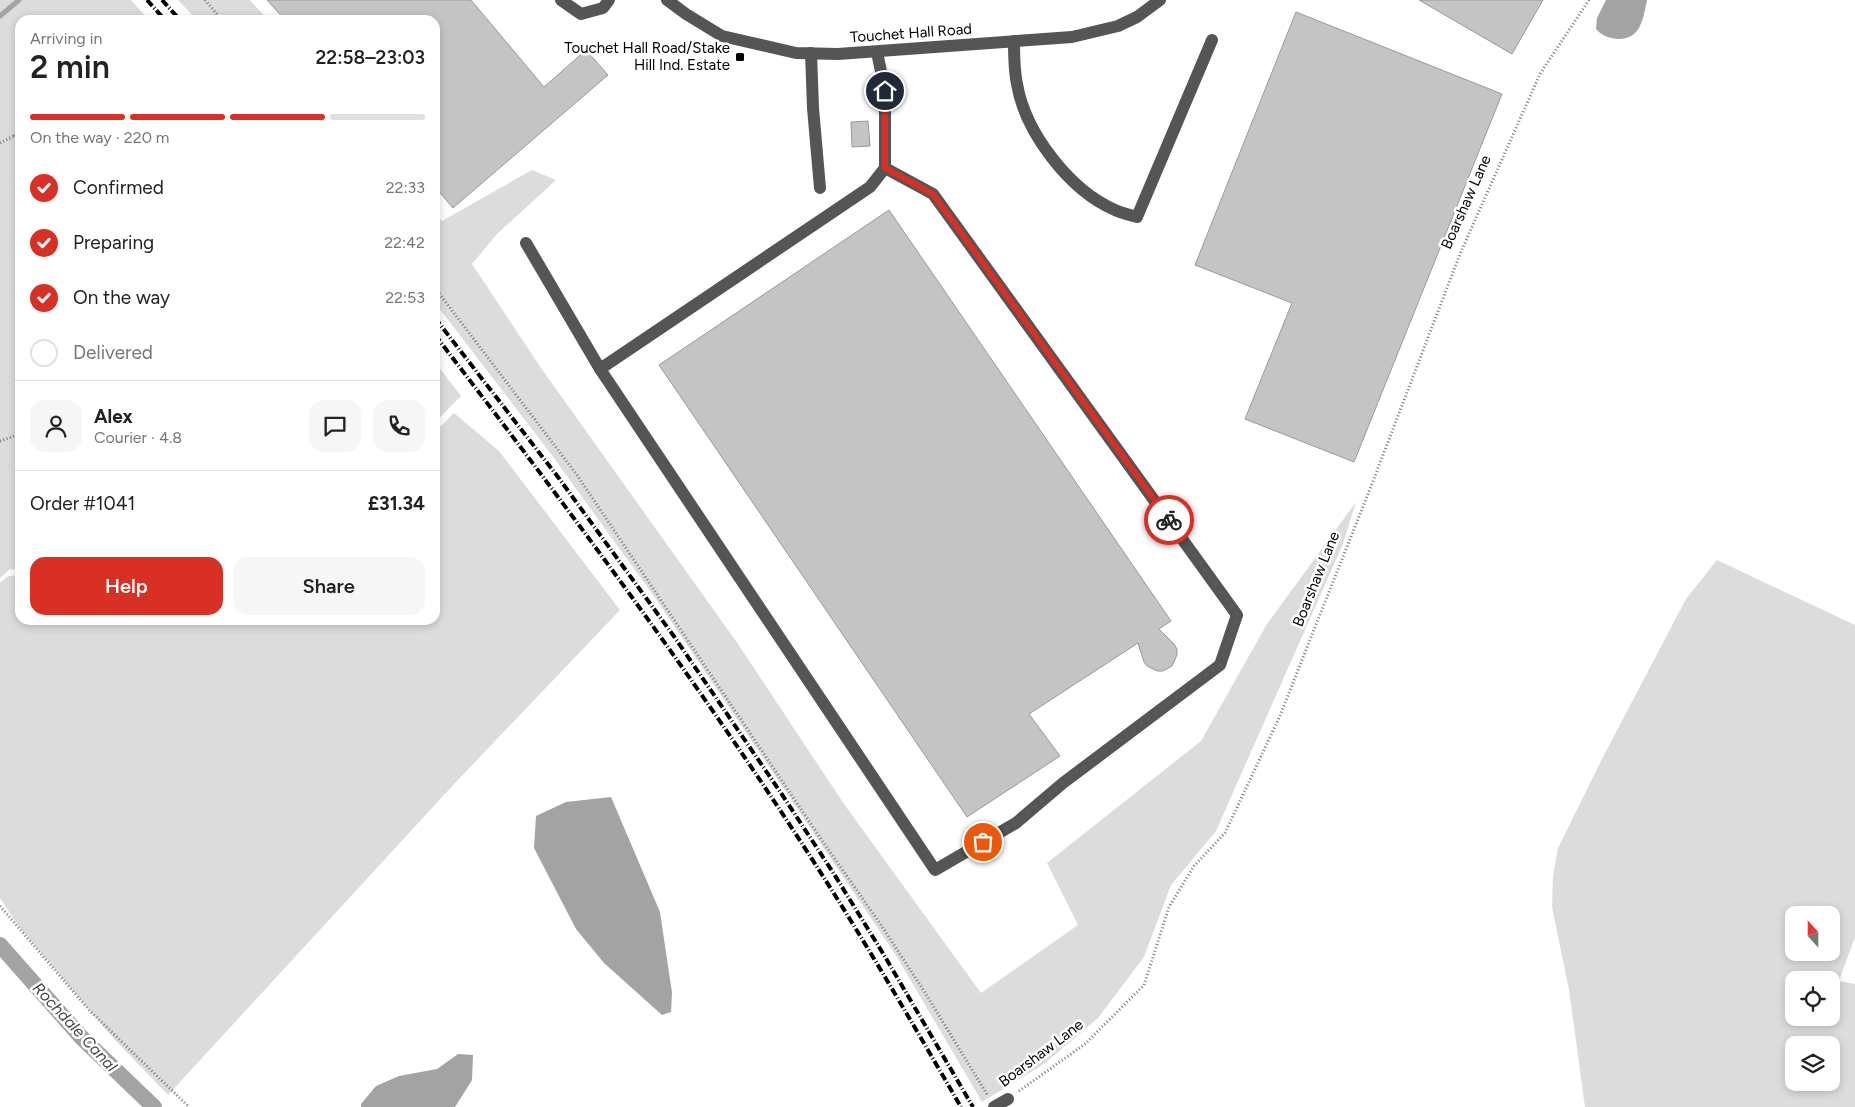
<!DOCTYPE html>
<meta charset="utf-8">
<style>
:root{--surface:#fff;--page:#f6f6f6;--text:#222;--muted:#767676;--line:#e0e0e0;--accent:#d93025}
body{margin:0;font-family:Figtree,sans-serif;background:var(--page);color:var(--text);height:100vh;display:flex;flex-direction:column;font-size:19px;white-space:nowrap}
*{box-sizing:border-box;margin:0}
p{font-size:16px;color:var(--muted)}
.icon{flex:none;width:28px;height:28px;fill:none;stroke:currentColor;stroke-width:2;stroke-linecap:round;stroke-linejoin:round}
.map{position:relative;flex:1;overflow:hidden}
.panel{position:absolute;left:15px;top:15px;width:425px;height:610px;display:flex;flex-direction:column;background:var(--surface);border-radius:15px;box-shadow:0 2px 8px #0003}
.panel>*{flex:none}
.needle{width:32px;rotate:339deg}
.tools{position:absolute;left:1785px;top:906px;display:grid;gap:10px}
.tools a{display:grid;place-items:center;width:55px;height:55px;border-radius:10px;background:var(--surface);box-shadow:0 2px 8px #0003;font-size:25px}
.pin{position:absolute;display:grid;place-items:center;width:42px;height:42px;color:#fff;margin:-21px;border:2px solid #fff;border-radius:50%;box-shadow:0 1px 5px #0007}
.courier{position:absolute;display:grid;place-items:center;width:50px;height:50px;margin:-25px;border:4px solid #d93025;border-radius:50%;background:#fff;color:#222;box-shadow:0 1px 6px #0007}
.summary em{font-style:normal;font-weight:600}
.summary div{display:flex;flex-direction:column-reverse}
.summary{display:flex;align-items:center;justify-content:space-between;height:85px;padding:0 15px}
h1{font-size:32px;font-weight:600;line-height:38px}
.bar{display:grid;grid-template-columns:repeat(4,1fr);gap:8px 5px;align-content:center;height:60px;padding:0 15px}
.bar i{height:6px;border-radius:4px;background:var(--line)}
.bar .current{background:var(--accent)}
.bar p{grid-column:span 4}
.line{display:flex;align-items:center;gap:12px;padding:0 15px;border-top:1px solid var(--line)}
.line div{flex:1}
.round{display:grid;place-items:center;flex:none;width:52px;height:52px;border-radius:15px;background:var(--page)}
ol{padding:0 15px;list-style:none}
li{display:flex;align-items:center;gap:15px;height:55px}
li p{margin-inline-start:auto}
li .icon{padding:5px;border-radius:50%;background:var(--accent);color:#fff;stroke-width:4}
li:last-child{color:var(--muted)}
li i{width:28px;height:28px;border:2px solid var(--line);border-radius:50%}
.primary-button{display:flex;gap:10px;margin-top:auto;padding:10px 15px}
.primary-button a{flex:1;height:58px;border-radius:15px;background:var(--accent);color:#fff;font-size:20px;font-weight:600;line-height:58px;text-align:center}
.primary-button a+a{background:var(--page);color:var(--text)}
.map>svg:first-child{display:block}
.green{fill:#dcdcdc;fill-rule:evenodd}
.water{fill:#a3a3a3}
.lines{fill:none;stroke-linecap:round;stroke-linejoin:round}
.stream{stroke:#a3a3a3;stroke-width:5}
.canal{stroke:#a3a3a3;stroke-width:16}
.building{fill:#c4c4c4;stroke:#999}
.path{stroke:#777;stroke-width:3;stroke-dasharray:1 2.5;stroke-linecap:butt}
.minor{stroke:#555;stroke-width:12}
.rail{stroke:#000;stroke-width:4;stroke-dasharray:8 2.5 1 2.5;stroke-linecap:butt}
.done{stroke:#595959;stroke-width:5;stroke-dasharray:0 9}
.route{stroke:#d93025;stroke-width:6}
.poi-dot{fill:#000;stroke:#fff;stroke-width:2}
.labels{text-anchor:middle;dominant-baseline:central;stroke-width:5;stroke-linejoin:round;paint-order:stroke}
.street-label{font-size:15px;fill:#000;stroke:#fff}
.poi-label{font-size:15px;fill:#000;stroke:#fff;text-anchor:end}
.water-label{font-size:16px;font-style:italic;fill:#444;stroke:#fff}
</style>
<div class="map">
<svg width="1855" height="1107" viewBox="0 0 1855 1107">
<rect width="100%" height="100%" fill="#fff"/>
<g class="green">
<polygon points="0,0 131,0 149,20 20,20 20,570 10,569 0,578"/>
<polygon points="178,0 250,0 268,20 197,20"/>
<polygon points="532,170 556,180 497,234 472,264 541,368 738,644 844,804 981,993 1078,925 1047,863 1201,741 1267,624 1356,502 1343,544 1216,831 1171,885 1144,957 1098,1018 1044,1064 982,1102 897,957 658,602 548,450 435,303 435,213 442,221"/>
<polygon points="435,362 461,396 435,422"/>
<polygon points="454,413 499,451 620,610 455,783 168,1095 114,1039 17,924 0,898 0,583 8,576 20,575 20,620 435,620 435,432"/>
<path d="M1717,560L1855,625V937L1839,981L1855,984V1107H1585L1569,990L1552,907L1553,876L1558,848L1604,755L1686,599ZM1794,915H1831V952H1794ZM1794,980H1831V1018H1794ZM1794,1045H1831V1082H1794Z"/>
</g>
<g class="water">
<path d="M1606,0H1647C1643,19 1641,40 1617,39C1608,38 1601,35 1596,29L1597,18Z"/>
<polygon points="611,797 660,912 672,993 671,1012 662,1015 604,963 576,929 534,848 536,816 566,802"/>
<polygon points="458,1054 473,1055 472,1080 455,1107 361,1107 361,1104 376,1086 399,1076 437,1069"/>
</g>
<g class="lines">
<polyline class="stream" points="0,16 19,0"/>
<polyline class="canal" points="0,945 82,1038 154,1107"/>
</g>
<g class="building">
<polygon points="267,0 471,0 544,87 586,50 608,75 453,208 435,187 435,20 285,20"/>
<polygon points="1419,0 1543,0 1512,54"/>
<polygon points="1296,12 1502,94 1354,462 1245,419 1292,303 1195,265"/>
<polygon points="868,121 870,146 852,147 851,122"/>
<polygon points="889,210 1171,621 1159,629 1174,644 1177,649 1177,655 1172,666 1163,671 1157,671 1147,666 1144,662 1138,643 1029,714 1060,756 967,817 659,365"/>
</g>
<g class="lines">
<g class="path">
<polyline points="205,0 222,20"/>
<polyline points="14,136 20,131"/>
<polyline points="0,143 14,136 20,138"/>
<polyline points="435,288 577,475 821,839 881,925 924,991 988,1096"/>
<polyline points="0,441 20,434"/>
<polyline points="0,906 89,1010 189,1107"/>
<polyline points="1019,1091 1085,1044 1144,985 1169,907 1194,866 1225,833 1279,718 1370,489 1460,254 1540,74 1589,0"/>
</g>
<g class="minor">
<polyline points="561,0 581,14 603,8 609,0"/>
<polyline points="667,0 686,14 722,36 796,53 838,54 1072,37 1118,26 1137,17 1160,0"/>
<path d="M1014,41C1014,55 1014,70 1017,84C1025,132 1069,190 1115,210C1122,213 1129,215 1137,217L1212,40"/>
<polyline points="811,53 813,108 820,188"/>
<polyline points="526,243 600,369 935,870 1016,823 1063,783 1220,665 1237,615 933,194 885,168"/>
<polyline points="600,369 870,187 885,168 885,91 877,52"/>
<polyline points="994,1107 1008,1099"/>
</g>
<g class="rail">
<polyline points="147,0 165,20"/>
<polyline points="162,0 180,20"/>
<polyline points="435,318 558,477 673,635 781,793 834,874 884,955 973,1107"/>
<path d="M435,335C571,512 706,692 826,881C873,955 917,1031 961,1107"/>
</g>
</g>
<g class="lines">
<polyline class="done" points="983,842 1016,823 1062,783 1220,665 1238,615 1169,520"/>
<polyline class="route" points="885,91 885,168 933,194 1169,520"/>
</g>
<rect class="poi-dot" x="735" y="52" width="10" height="10" rx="2.5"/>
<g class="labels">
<g class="street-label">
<text transform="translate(911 33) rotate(-4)">Touchet Hall Road</text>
<text transform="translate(1466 202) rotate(-66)">Boarshaw Lane</text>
<text transform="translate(1316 579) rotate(-68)">Boarshaw Lane</text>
<text transform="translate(1041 1053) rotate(-37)">Boarshaw Lane</text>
</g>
<g class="poi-label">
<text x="730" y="48">Touchet Hall Road/Stake<tspan x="730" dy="17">Hill Ind. Estate</tspan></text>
</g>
<g class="water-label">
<text transform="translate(75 1027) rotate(47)">Rochdale Canal</text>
</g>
</g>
</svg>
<div class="tools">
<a><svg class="needle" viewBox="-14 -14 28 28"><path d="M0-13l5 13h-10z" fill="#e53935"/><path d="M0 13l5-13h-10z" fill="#767676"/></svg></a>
<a><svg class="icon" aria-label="locate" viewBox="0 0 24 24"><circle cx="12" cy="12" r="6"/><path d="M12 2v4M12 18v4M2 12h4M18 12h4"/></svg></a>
<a><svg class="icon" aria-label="layers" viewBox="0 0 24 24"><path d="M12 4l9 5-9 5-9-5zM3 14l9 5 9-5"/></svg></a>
</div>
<div class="pin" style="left:983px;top:842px;background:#ea580c"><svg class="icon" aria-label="bag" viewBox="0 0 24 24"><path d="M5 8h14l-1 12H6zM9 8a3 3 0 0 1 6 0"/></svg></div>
<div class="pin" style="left:885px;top:91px;background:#1f2937"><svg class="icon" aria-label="home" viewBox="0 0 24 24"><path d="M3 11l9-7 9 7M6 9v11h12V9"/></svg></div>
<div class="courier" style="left:1169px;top:520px"><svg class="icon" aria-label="bike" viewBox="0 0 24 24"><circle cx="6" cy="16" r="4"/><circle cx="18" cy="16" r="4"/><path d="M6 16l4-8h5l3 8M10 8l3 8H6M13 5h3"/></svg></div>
<section class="panel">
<div class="summary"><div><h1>2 min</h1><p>Arriving in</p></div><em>22:58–23:03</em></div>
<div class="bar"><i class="current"></i><i class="current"></i><i class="current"></i><i></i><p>On the way · 220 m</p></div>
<ol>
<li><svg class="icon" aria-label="check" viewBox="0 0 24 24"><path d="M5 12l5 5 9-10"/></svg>Confirmed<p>22:33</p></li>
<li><svg class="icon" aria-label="check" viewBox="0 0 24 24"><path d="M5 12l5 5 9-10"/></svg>Preparing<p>22:42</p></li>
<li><svg class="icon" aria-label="check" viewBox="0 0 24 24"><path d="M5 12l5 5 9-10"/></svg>On the way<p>22:53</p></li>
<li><i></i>Delivered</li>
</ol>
<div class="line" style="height:90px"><a class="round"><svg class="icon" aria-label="person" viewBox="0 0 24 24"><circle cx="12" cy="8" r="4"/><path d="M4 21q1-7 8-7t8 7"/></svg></a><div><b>Alex</b><p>Courier · 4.8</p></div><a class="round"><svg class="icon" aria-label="chat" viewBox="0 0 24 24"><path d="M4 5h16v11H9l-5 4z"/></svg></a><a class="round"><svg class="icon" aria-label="phone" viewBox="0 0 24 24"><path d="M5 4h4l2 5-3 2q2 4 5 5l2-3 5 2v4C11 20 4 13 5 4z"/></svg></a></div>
<div class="line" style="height:65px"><div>Order #1041</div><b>£31.34</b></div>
<div class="primary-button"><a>Help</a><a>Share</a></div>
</section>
</div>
